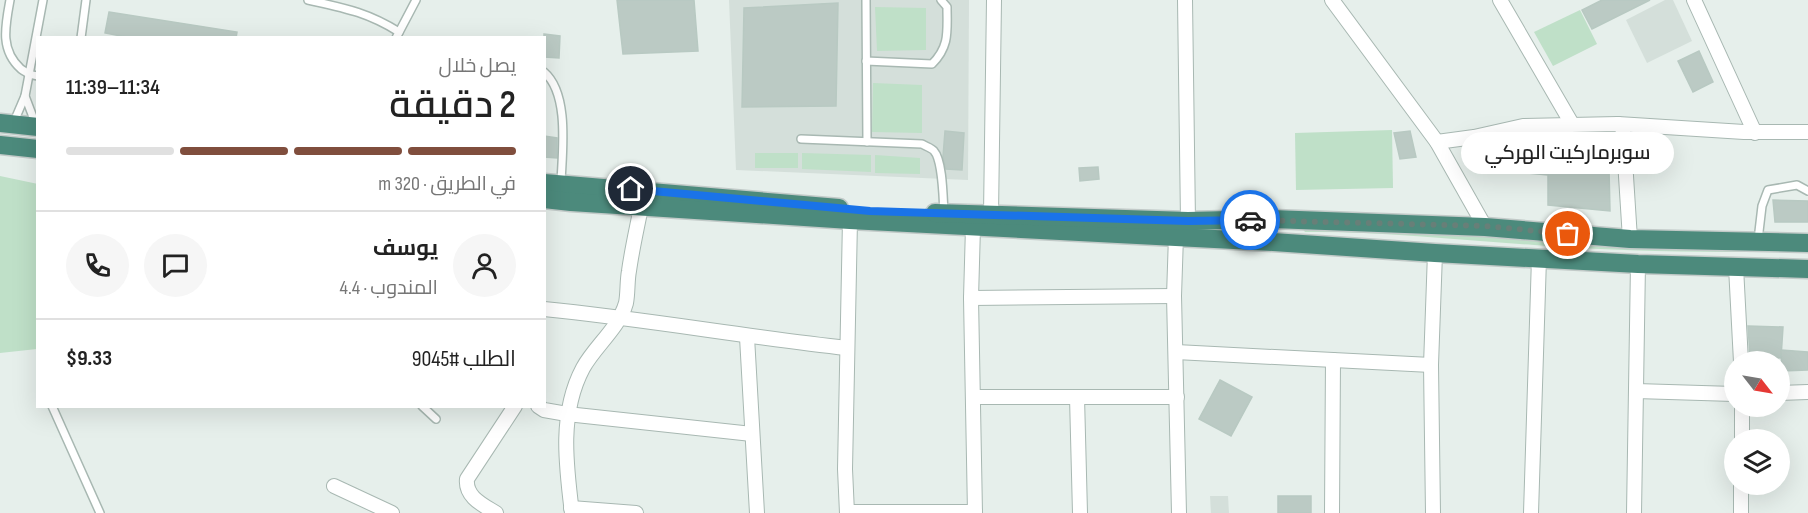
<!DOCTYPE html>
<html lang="ar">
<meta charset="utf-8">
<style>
:root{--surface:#fff;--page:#f6f6f6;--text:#222;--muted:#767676;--line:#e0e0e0;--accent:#804e3d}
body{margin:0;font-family:"Sofia Sans Condensed",Cairo,sans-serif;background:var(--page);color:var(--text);direction:rtl;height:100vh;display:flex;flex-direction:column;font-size:22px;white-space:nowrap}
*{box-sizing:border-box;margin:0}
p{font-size:20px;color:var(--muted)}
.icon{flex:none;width:33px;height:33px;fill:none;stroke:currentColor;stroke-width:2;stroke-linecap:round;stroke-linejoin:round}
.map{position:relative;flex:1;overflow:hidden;direction:ltr}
.drawer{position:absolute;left:36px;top:36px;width:510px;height:372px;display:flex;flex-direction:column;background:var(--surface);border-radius:0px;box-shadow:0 6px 24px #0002;direction:rtl}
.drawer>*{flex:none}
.needle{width:39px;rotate:121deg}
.buttons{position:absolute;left:1724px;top:351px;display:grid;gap:12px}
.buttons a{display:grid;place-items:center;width:66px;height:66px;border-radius:50%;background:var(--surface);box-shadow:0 6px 24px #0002;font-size:30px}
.pin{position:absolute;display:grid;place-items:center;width:51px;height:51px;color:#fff;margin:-26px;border:3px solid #fff;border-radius:50%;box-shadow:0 2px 6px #0007}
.courier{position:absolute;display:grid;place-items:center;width:60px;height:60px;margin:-30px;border:4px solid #1a73e8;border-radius:50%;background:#fff;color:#222;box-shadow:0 2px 8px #0007}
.bubble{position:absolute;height:42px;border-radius:21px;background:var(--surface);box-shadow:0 6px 24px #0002;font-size:20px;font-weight:600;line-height:42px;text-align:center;direction:rtl}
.headline em{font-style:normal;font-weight:600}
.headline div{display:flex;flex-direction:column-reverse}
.headline{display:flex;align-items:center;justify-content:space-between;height:102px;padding:0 30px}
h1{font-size:39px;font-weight:600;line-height:45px}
.bar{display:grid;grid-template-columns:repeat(4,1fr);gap:9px 6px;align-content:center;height:72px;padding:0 30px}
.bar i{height:8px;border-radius:4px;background:var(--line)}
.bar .on{background:var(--accent)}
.bar p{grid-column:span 4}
.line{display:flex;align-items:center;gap:15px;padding:0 30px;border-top:2px solid var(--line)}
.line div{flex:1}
.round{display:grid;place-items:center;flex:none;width:63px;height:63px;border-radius:32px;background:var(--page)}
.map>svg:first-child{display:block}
.built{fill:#d4dfda}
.green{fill:#bfe0c8}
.building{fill:#bbcac4;stroke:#b8c9c2;stroke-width:1.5}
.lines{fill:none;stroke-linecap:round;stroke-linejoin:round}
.service-casing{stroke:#a8b8b2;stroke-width:10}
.minor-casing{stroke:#a8b8b2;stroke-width:16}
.trunk-casing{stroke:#c2cac8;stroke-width:21}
.service{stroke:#fff;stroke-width:7}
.minor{stroke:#fff;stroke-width:14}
.trunk{stroke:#4c8a7c;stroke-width:18}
.done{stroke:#687f78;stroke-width:6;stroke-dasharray:0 10.8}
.route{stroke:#1a73e8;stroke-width:8}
</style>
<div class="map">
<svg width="1808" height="513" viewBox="0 0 1808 513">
<rect width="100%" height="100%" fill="#e6efeb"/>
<g class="built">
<polygon points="729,0 969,0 968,180 736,170"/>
<polygon points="1665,0 1673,0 1692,41 1647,63 1626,20"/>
<polygon points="1210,496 1228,496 1229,513 1211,513"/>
</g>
<g class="green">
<polygon points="875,7 926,8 926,50 877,51"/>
<polygon points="1580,10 1597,44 1553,66 1534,32"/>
<polygon points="873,83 922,85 922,133 872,132"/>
<polygon points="1392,130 1393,188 1296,190 1295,133"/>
<rect x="755" y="153" width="43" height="15"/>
<polygon points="802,153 871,155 871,172 802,169"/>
<polygon points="875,155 920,158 920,174 875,173"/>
<polygon points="0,176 38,184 37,349 0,353"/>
<path d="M1302,224L1808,251C1716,253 1625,252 1534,245C1457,240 1382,231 1305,232L1302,228Z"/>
</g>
<g class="building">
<polygon points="617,0 694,0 698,51 623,54"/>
<polygon points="1602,0 1650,0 1592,29 1582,10"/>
<polygon points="838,3 836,106 742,107 744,8"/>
<polygon points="109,12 237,32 236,38 131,38 105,33"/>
<polygon points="544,34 560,36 559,58 544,57"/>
<polygon points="1699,51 1713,82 1693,92 1678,61"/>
<polygon points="945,131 964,133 962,170 946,169 943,157"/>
<polygon points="1410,131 1416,157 1400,159 1394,133"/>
<polygon points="1549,134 1546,162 1609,169 1610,211 1548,205 1548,175 1528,173 1530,159 1485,159 1481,145 1517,136"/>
<polygon points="544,136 557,138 557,158 544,157"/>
<polygon points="1098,167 1099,179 1080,181 1079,168"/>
<polygon points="1773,200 1808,201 1808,222 1775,222"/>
<polygon points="1748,326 1783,327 1781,358 1750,356"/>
<polygon points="1781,350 1808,352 1808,370 1782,371"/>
<polygon points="1220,380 1252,397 1231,436 1199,419"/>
<rect x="1278" y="496" width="33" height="17"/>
</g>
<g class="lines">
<defs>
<g id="service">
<path d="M10,0C5,27 0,50 21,69C27,73 30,75 38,76"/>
<path d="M308,0C344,8 367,12 399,32"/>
<polyline points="866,0 867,142"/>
<polyline points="81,38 86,0"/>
<polyline points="396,38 416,0"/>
<path d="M866,61L932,64C950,46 947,31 947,7L941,0"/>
<path d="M544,72C570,94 562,153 561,183"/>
<polyline points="13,124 25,96"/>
<polyline points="36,125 25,96 43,0"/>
<path d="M801,139L922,144C925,146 932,148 934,151C943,161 943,199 944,213"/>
<polyline points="1758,240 1762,206 1768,190 1797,185 1808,191"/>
<polyline points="52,406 100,513"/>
<polyline points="422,406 436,419"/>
</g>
<g id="minor">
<polyline points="1185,0 1188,221"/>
<polyline points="1332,0 1437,142 1485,227"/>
<polyline points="1500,0 1572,124"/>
<polyline points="1694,0 1755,133"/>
<polyline points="1618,124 1744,132 1808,132"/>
<polyline points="1437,142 1474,137 1523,126 1618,124 1623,129 1630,239"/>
<polyline points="991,214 994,0"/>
<polyline points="973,227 971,298 975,513"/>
<polyline points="1176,236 1174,296 1179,513"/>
<polyline points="1736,267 1741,362"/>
<polyline points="971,298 1174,296"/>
<path d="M544,309C646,319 746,337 847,348"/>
<polyline points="747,337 757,513"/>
<polyline points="1176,352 1431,365"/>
<polyline points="1636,391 1734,394"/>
<polyline points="1779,393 1808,392"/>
<polyline points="973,397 1177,397"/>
<polyline points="1077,397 1080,513"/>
<polyline points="538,406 544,410 567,414 752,434"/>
<polyline points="1742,440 1742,406"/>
<polyline points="334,486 392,513"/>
<polyline points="571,508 636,513"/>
<polyline points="847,512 975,512"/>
<path d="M496,513C483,505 465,497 467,479L515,406"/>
<path d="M572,513C566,465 559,413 583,368C595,346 619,328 626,303C628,293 627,281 629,271C632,249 637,228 641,207"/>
<polyline points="847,513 845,469 850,220"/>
<polyline points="1332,513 1333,360"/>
<polyline points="1433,513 1431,365 1435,253"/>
<polyline points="1531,513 1539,258"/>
<polyline points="1634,513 1638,264"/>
<polyline points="1741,513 1741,484"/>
</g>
<g id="trunk">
<polyline points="0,123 38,127"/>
<polyline points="0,145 38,149"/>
<polyline points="544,183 839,208"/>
<polyline points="544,199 571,202 850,220 1273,242 1435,253 1638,264 1808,269"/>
<polyline points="935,213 1188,221 1272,219 1485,227 1630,239 1808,243"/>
</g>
</defs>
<use href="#service" class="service-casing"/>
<use href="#minor" class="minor-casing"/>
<use href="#trunk" class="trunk-casing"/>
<use href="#service" class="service"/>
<use href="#minor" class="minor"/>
<use href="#trunk" class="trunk"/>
</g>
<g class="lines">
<polyline class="done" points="1250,220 1485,226 1568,234"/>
<polyline class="route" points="631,189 870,211 1188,221 1250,220"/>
</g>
</svg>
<div class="buttons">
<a><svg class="needle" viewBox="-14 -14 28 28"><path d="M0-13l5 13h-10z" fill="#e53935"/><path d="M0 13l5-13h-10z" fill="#767676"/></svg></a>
<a><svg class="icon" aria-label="layers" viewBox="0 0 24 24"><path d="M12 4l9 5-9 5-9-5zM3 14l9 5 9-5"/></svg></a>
</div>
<div class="pin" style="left:1568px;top:234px;background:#ea580c"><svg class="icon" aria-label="bag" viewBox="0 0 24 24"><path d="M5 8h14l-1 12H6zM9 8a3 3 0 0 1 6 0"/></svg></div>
<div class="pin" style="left:631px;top:189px;background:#1f2937"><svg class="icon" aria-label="home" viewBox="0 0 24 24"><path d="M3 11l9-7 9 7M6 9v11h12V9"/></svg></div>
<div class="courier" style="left:1250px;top:220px"><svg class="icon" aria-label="car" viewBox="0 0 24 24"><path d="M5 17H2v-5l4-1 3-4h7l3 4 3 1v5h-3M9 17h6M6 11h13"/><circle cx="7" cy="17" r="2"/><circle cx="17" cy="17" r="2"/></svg></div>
<div class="bubble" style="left:1461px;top:132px;width:213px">سوبرماركيت الهركي</div>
<section class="drawer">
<div class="headline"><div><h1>2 دقيقة</h1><p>يصل خلال</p></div><em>11:34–11:39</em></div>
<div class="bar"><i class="on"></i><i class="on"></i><i class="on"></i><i></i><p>في الطريق · 320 m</p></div>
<div class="line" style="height:108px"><a class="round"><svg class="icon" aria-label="person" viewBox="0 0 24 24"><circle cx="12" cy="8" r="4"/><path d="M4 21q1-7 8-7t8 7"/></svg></a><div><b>يوسف</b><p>المندوب · 4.4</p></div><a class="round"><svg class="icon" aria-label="chat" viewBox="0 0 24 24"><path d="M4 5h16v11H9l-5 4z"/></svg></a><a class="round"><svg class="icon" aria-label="phone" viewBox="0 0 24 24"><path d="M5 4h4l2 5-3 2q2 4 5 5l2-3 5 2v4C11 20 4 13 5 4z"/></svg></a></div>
<div class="line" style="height:78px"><div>الطلب #9045</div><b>$9.33</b></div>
</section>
</div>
